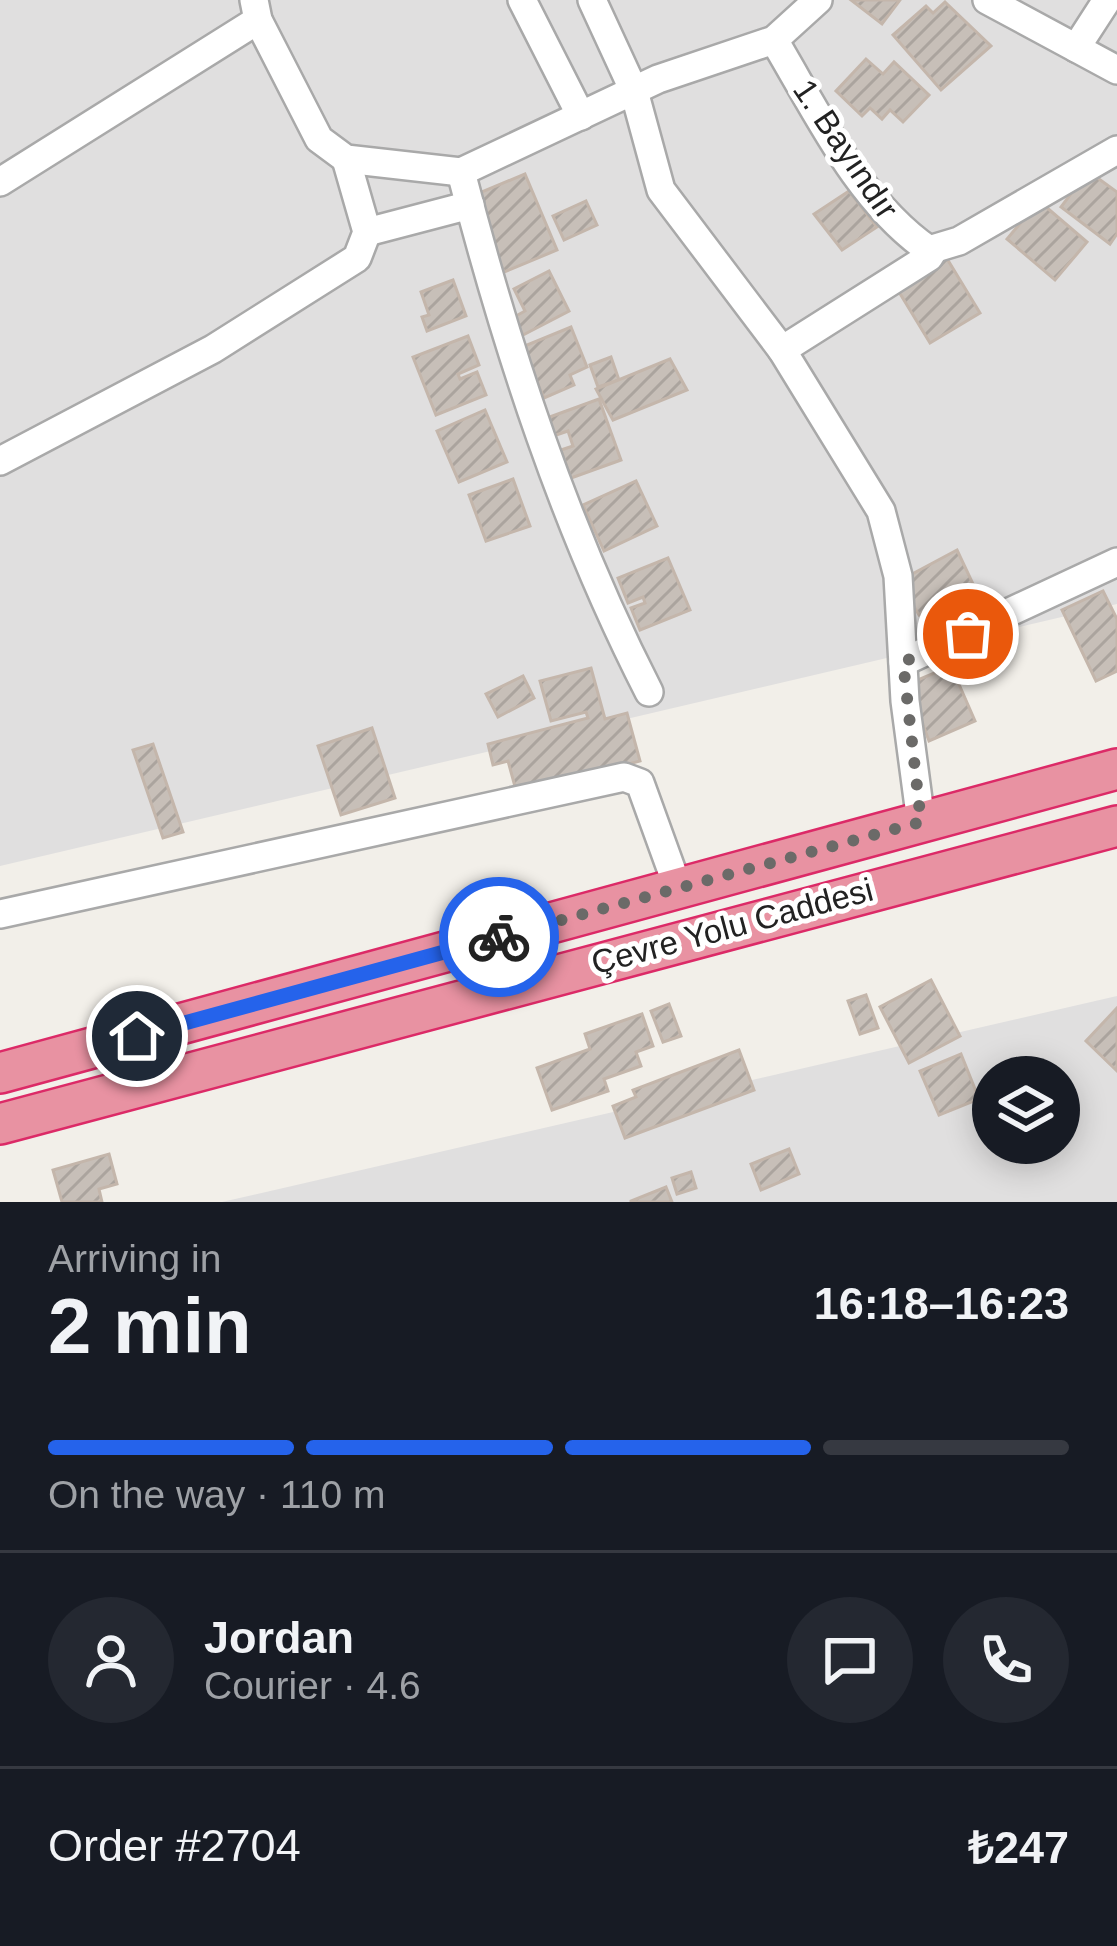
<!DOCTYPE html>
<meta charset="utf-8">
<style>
:root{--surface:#171b24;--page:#242831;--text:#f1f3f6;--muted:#9ea1a6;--line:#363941;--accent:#2563eb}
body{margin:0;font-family:Arial,sans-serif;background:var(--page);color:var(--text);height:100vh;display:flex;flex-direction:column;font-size:45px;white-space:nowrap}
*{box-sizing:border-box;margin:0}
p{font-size:39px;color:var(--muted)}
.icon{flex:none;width:66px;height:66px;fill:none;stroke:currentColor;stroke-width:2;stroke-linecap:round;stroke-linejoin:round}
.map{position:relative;height:1202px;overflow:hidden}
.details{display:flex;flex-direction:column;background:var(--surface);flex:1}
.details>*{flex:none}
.controls{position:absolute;left:972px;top:1056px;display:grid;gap:24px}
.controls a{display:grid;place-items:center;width:108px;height:108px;border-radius:50%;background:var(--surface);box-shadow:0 6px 30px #0003;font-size:60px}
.pin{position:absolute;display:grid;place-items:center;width:102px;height:102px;color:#fff;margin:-51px;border:6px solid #fff;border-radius:50%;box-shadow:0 3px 12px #0007}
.courier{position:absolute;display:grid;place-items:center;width:120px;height:120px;margin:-60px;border:9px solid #2563eb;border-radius:50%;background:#fff;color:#222;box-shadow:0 3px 15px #0007}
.headline em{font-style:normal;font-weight:700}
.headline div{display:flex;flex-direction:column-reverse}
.headline{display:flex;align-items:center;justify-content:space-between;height:204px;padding:0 48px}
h1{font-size:78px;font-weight:700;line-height:90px}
.bar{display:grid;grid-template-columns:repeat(4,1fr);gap:18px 12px;align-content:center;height:144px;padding:0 48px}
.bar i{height:15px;border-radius:9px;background:var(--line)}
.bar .selected{background:var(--accent)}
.bar p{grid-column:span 4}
.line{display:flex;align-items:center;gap:30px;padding:0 48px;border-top:3px solid var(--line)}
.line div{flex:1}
.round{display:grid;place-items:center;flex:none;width:126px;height:126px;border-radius:63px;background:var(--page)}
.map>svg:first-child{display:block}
.residential{fill:#e0dfdf;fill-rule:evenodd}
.building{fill:url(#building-hatch);stroke:#c4b6ab;stroke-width:3}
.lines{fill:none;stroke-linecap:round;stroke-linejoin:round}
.minor-casing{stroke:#a9a9a9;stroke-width:32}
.highway-casing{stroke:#dc2a67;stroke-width:44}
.minor{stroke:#fff;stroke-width:27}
.highway{stroke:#e892a2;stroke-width:39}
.done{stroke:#6b6a68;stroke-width:12;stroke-dasharray:0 21.6}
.route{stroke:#2563eb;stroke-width:15}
.labels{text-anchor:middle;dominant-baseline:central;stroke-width:10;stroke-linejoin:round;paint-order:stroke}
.street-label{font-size:33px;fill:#222;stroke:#fff}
</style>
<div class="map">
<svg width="1117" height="1202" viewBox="0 0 1117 1202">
<defs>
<pattern id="building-hatch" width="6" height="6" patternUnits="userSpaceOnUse" patternTransform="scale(3)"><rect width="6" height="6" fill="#c7bfb8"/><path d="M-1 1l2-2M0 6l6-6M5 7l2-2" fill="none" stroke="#aba49e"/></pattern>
</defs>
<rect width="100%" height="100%" fill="#f2efe9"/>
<g class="residential">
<polygon points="0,0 1117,0 1117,604 0,866"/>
<path d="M1117,996V1202H222ZM993,1077H1059V1143H993Z"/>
</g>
<g class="building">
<polygon points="851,0 900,0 882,24"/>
<polygon points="945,2 991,46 941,90 893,35 926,6 933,13"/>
<polygon points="866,59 883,74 894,62 929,95 903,122 890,110 882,119 870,108 862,116 836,91"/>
<polygon points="1088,171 1117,192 1117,234 1110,244 1061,207"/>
<polygon points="525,174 557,250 504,272 472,196"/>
<polygon points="849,191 877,227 842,250 814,214"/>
<polygon points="586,201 597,225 564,240 553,216"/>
<polygon points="1039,201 1087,242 1055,280 1007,239"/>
<polygon points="946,257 980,313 930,343 896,287"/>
<polygon points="549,271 569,311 523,335 514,317 525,311 514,289"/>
<polygon points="453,280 466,316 427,331 422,317 429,315 421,292"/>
<polygon points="571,327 587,367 570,375 574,385 544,398 522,347"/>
<polygon points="468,336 479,365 458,374 460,379 477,372 486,395 436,415 413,357"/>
<polygon points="611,357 619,380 598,387 590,365"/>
<polygon points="670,359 687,390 613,420 596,389"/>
<polygon points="599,399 621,460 571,478 561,450 573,446 568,431 553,436 547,418"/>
<polygon points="485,410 507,462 459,482 437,431"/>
<polygon points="513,479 530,526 486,541 469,495"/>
<polygon points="636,481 657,526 604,551 583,505"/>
<polygon points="957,550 974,586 919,615 899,581"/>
<polygon points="668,558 690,610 640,630 631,608 645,603 643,597 628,603 618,578"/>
<polygon points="1103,591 1117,619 1117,671 1096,681 1062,610"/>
<polygon points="951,666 975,721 929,741 908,684"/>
<polygon points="591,668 605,719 627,713 640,761 517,794 508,761 493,765 488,744 588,718 586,712 551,721 540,681"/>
<polygon points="523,676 534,698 498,717 486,694"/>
<polygon points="372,728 395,798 341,815 318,746"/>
<polygon points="153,744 183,832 163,838 133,750"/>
<polygon points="931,980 960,1036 909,1063 880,1007"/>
<polygon points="866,995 878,1028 860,1034 848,1001"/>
<polygon points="669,1004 681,1036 663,1042 651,1011"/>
<polygon points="1117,1008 1117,1071 1086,1041"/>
<polygon points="642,1014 653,1046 636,1052 641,1066 604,1079 608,1091 552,1110 537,1068 590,1049 585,1034"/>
<polygon points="739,1050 754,1090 625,1138 613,1106 636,1097 633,1090"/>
<polygon points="961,1054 979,1099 939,1115 920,1071"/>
<polygon points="789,1149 799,1174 761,1190 751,1164"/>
<polygon points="109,1154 117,1184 99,1189 102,1202 62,1202 53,1170"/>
<polygon points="691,1172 696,1188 677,1194 672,1178"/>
<polygon points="666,1187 672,1202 631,1202 631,1201"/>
</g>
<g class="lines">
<defs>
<g id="minor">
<polyline points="254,0 258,20 319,139 346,159 461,172 658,79 774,40 818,0"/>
<polyline points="522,0 581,116"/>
<polyline points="592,0 634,91 661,190 782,350 881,511 898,576 905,701 921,822"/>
<polyline points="987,0 1117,70"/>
<path d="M774,40C817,112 859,202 929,250L959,241L1117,150"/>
<polyline points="1076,48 1107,0"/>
<path d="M461,172C507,350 565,528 649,692"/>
<polyline points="0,182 258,20"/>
<polyline points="367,232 470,205"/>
<polyline points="782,350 929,257 934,249"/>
<polyline points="0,461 213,349 357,258 367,232 346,159"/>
<polyline points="903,662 1117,562"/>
<polyline points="0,914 624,777 640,783 678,888"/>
</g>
<g id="highway">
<polyline points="0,1073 1117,769"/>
<polyline points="0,1124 1117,826"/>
</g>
</defs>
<use href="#minor" class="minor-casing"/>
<use href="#highway" class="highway-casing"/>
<use href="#minor" class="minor"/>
<use href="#highway" class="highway"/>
</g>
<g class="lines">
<polyline class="done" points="499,937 921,822 903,662 968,634"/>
<polyline class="route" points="137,1036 499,937"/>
</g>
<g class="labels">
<g class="street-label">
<text transform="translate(846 149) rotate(56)">1. Bayındır</text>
<text transform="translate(732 926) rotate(-15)">Çevre Yolu Caddesi</text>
</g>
</g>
</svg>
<div class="controls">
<a><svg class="icon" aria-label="layers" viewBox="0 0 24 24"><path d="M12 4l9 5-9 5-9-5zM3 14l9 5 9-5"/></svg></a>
</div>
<div class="pin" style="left:968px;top:634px;background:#ea580c"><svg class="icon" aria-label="bag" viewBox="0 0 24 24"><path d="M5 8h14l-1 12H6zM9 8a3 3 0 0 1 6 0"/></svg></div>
<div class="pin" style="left:137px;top:1036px;background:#1f2937"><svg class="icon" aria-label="home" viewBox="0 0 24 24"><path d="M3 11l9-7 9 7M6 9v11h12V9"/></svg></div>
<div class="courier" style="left:499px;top:937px"><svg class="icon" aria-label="bike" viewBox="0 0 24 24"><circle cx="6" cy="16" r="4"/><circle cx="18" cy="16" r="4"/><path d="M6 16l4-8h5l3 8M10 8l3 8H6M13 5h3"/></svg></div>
</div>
<section class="details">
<div class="headline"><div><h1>2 min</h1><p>Arriving in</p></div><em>16:18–16:23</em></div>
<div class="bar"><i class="selected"></i><i class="selected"></i><i class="selected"></i><i></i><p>On the way · 110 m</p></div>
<div class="line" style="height:216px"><a class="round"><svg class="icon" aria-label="person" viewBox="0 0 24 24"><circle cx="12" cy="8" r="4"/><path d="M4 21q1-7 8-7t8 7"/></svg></a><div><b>Jordan</b><p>Courier · 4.6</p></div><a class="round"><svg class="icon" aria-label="chat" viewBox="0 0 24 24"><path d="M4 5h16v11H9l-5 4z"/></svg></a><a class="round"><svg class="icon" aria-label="phone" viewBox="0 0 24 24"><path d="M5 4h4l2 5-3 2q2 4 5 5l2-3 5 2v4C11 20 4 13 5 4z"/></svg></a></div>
<div class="line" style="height:156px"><div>Order #2704</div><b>₺247</b></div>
</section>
